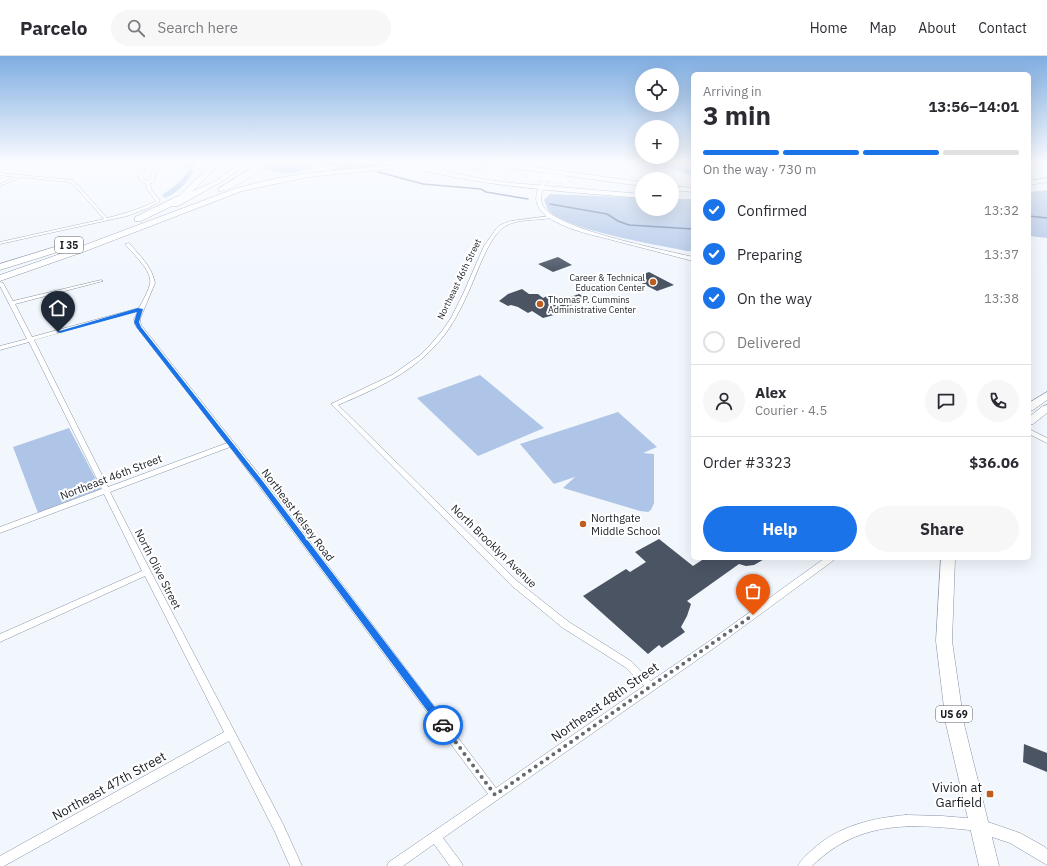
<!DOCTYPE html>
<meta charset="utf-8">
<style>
:root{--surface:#fff;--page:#f7f7f7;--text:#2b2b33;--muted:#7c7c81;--line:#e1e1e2;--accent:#1a73e8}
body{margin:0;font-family:"IBM Plex Sans",sans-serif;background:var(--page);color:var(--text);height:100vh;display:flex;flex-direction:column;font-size:15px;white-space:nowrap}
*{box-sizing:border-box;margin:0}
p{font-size:13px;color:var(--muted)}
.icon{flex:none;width:22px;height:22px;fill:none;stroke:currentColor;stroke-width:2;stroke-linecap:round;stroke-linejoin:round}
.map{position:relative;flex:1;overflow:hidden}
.sheet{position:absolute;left:691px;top:16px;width:340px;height:488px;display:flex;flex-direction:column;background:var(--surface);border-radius:6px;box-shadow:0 4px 16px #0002}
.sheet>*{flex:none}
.controls{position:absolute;left:635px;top:12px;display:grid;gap:8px}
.controls a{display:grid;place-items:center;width:44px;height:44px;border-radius:50%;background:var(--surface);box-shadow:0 4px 16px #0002;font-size:20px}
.pin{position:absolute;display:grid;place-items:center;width:34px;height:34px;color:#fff;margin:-41px -17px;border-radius:50% 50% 50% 0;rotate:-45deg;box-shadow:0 0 4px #0007}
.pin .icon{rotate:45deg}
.courier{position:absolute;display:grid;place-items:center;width:40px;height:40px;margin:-20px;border:3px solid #1a73e8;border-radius:50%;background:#fff;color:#222;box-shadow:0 1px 5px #0007}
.headline em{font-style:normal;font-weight:700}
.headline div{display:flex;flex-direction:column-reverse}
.headline{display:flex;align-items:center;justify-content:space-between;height:68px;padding:0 12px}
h1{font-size:26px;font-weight:700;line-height:30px}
.bar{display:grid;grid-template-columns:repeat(4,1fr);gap:6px 4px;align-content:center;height:48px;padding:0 12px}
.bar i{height:5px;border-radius:3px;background:var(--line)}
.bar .selected{background:var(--accent)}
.bar p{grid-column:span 4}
.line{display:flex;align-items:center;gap:10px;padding:0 12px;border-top:1px solid var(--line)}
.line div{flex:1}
.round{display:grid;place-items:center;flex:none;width:42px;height:42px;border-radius:21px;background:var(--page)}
ol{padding:0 12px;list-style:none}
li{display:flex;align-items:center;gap:12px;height:44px}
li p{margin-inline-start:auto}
li .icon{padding:4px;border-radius:50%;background:var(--accent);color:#fff;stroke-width:4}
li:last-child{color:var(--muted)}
li i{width:22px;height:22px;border:2px solid var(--line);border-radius:50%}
.button{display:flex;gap:8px;margin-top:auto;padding:8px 12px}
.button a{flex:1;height:46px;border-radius:24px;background:var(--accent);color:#fff;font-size:16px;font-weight:700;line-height:46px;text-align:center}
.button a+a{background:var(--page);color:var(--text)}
header{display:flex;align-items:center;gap:24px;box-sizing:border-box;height:56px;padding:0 20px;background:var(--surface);border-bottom:1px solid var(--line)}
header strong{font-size:19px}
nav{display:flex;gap:22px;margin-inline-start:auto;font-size:14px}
.search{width:280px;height:36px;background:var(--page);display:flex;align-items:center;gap:10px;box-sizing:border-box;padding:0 14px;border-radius:22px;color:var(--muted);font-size:15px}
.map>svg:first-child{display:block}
.green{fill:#afc5e7}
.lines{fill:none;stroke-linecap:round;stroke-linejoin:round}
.stream{stroke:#627ba1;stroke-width:1.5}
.building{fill:#4a5463}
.minor-casing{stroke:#8893a3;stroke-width:1}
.tertiary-casing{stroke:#8893a3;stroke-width:1}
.primary-casing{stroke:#8893a3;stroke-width:1}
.motorway-casing{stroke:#8893a3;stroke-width:1}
.minor{fill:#fff;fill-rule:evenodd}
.tertiary{fill:#fff;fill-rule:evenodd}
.primary{fill:#fff;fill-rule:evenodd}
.motorway{fill:#fff;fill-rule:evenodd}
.motorway-bridge-casing{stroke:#8893a3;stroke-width:8;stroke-linecap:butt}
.motorway-bridge{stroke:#fff;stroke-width:8}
.route{fill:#1a73e8}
.done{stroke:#656970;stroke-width:4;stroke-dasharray:0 7.2}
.poi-dot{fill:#be5d1d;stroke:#fff;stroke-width:1.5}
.labels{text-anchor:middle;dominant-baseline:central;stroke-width:4;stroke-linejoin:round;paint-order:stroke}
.far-poi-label{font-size:9px;fill:#191d24;stroke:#fff;text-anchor:end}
.far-street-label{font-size:9px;fill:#191d24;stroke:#fff}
.shield{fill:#fff;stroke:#5e6166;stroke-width:1}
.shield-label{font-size:10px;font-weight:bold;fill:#191d24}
.street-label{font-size:11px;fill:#191d24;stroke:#fff}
.poi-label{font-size:11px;fill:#191d24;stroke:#fff;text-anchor:start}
.near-street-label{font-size:13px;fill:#191d24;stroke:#fff}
.near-poi-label{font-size:13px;fill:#191d24;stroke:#fff;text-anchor:end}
</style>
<header>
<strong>Parcelo</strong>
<div class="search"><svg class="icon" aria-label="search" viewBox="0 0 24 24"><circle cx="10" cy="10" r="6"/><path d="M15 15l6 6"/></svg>Search here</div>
<nav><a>Home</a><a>Map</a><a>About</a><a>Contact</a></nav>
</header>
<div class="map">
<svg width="1047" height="810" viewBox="0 0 1047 810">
<rect width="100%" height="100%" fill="#f2f7fe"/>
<g class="green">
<path d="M177,105H197L192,113L193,116C187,127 177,137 165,142L162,139C172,132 187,122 190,110H184Z"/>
<polygon points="273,105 357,105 381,110 333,114 330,113 344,111 306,108 312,112 288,118 264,113"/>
<polygon points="660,105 689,105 693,107 693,120 655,107"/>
<polygon points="1047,134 1047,182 1029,180 1029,136"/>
<path d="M550,138L642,142V153H672V143H693V195H687C658,189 567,174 549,155C547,152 545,147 544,144Z"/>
<polygon points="480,319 544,372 478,400 417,342"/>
<polygon points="618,356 657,391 643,397 654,398 654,447 651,454 648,456 640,455 563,432 575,421 554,428 520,388"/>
<polygon points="69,372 101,433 38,457 13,391"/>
</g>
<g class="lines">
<g class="stream">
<polyline points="332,105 350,109"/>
<polyline points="378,116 423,128 481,133 486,136 528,143"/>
<polyline points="550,148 607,158 618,165 629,169 693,173"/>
<polyline points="1029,160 1047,162"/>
</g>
</g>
<g class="building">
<polygon points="558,201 572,209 553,216 538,208"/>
<polygon points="649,216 674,229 657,235 632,222"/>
<polygon points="522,233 529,238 538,238 543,242 547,240 550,241 554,247 579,238 588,243 556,255 561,257 543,262 532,255 528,257 518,251 511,249 508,250 499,245 508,238"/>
<polygon points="659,483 693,510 705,502 766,502 754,509 746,510 739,508 687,545 691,548 687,560 681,571 685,576 662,592 659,589 648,598 583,540 626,513 630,516 646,506 635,496"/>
<polygon points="1024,688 1047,697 1047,716 1023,706"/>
</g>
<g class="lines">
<defs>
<g id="minor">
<path d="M135,105H140L156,118L154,125L150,127L151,133L160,145L159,146L148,152L127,160L0,188V186L104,163L73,128L69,126L21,121L0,130V128L16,121L0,119V117L71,124L75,126L107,162C124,158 140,153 156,145L147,133L146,128L139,123L138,119L146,113ZM148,115L152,118L150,124L148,125L143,122L142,119Z"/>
<polygon points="583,105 633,105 612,108"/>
<path d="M550,160L552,161L551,162C537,165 517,162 504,171C489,180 476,220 468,237C459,257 449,276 434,291C408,319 373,334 338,349L517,525L569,566L631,605L651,625L711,584L825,502H835L834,504L717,590L443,782L461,806L463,810H450L434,788L403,810H387L389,806L488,738L230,391L110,436L151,516L283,768L302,810H290L275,776L229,685L4,810H0V800L224,676L145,520L0,586V578L142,515L104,438L0,477V471L102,433L29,286L0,294V290L27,283L0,230V226L3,227L13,245L101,224L103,225L15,248L32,281L139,252C143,244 148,236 150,228C153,215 132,197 125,188L129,187C139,199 152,210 155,227L140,263L141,269L262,422L496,732L644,630L625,611L563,572L511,529L331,348L392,319L419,300L431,288L442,275L451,262L463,238L484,190L496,173L500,169L511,165ZM138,255L134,263L135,269L227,387L108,431L34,284Z"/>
<polygon points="1029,373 1047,382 1047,387 1029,378"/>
<path d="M906,759L942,760L978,763L982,765L984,769L982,773L978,775C915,768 861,762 812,810H798C801,803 807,799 812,794C838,770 872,762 906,759Z"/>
</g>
<g id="tertiary">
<path d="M551,105H555C556,120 537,132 542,148C551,173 666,194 693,201V205C666,198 639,191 612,184C593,179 572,175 554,165C547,161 540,156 537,148C532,132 551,120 551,105Z"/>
<polygon points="979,763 1020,777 1045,791 1047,793 1047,809 1010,787 974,775 972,770 974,765"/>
</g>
<g id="primary">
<polygon points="1047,336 1047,344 1033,354 1029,355 1029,347"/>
<polygon points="1047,349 1047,357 1033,368 1029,369 1029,361 1043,350"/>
<polygon points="941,502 955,502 952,585 964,668 999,810 979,810 946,668 936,585"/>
</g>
<g id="motorway">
<polygon points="215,105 223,105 192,136 219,123 242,105 250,105 223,125 178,150 172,150 141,165 135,165 135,161 180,139"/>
<path d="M262,105H270C261,113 231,136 219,135L218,133Z"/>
<polygon points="449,105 463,105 484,111 481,113"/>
<polygon points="469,105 489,105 642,126 642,130 472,107"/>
<polygon points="397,109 400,111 399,112 308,121 242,135 83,196 0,225 0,219 77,192 237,132 273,123 308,117"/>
<path d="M418,110L483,123L512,127L642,138V142C566,136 490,131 416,113L415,112Z"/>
<polygon points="1047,122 1047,126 1029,129 1029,125"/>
<polygon points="672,130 693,132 693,136 672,134"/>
<polygon points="58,190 61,191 62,193 61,195 0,214 0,208"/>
</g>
</defs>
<use href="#minor" class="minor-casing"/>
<use href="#tertiary" class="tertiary-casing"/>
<use href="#primary" class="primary-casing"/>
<use href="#motorway" class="motorway-casing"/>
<use href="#minor" class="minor"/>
<use href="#tertiary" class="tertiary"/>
<use href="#primary" class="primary"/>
<use href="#motorway" class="motorway"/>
<defs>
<g id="motorway-bridge">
<polyline points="540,106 565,111"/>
<polyline points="397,111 444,112"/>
<polyline points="534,120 563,123"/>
</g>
</defs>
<use href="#motorway-bridge" class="motorway-bridge-casing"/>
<use href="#motorway-bridge" class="motorway-bridge"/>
</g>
<linearGradient id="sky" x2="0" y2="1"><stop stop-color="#7fade1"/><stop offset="0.48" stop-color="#f9fbff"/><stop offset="1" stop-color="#f9fbff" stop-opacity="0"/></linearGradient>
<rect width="1047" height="219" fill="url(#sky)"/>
<polygon class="route" points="138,252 143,253 139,266 141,271 261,423 446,666 448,669 446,672 443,674 440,672 257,426 137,272 134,266 137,256 60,277 56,276"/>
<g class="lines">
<polyline class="done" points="443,669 495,739 753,559"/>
</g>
<g class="poi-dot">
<circle cx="653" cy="226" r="4"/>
<circle cx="540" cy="248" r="4"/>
<circle cx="583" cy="468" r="4"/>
<rect x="986" y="734" width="8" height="8" rx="2"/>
</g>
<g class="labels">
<g class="far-poi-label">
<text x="645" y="221">Career &amp; Technical<tspan x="645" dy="10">Education Center</tspan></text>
<text x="548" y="243" text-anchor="start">Thomas P. Cummins<tspan x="548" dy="10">Administrative Center</tspan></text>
</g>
<g class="far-street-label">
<text transform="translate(459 223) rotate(-64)">Northeast 46th Street</text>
</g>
<g class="shield">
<rect x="55" y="181" width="28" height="16" rx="3"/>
<rect x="936" y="650" width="36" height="16" rx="3"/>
</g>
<g class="shield-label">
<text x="69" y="189">I 35</text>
<text x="954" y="658">US 69</text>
</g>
<g class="street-label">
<text transform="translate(111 421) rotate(-21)">Northeast 46th Street</text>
<text transform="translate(298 459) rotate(53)">Northeast Kelsey Road</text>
<text transform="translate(494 490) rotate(44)">North Brooklyn Avenue</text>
<text transform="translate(158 513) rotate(63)">North Olive Street</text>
</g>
<g class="poi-label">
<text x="591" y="462">Northgate<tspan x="591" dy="13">Middle School</tspan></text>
</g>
<g class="near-street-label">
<text transform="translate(605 646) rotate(-35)">Northeast 48th Street</text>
<text transform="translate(109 730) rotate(-29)">Northeast 47th Street</text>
</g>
<g class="near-poi-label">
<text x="982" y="731">Vivion at<tspan x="982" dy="15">Garfield</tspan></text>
</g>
</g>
</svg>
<div class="controls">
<a><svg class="icon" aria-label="locate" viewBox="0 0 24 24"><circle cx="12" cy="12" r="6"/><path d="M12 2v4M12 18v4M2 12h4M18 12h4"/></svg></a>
<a>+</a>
<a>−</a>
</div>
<div class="pin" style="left:753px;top:559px;background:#ea580c"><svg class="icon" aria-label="bag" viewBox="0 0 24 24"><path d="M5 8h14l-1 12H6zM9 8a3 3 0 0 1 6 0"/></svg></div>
<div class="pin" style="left:58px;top:276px;background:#1f2937"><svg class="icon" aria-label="home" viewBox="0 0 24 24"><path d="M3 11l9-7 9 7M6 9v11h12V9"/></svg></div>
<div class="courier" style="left:443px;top:669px"><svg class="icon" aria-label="car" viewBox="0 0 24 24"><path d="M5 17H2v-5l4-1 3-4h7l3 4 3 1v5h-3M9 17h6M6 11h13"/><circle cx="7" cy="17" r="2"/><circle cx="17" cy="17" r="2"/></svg></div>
<section class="sheet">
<div class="headline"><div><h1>3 min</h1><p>Arriving in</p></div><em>13:56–14:01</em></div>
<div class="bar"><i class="selected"></i><i class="selected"></i><i class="selected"></i><i></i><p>On the way · 730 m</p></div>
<ol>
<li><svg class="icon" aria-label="check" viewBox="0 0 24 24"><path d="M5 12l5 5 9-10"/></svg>Confirmed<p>13:32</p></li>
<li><svg class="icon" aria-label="check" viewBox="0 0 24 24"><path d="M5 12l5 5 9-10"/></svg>Preparing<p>13:37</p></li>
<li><svg class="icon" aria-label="check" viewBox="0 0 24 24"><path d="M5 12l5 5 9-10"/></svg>On the way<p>13:38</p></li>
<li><i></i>Delivered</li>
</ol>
<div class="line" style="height:72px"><a class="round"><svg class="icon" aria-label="person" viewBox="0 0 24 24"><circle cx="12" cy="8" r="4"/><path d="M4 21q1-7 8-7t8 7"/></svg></a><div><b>Alex</b><p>Courier · 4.5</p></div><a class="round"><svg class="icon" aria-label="chat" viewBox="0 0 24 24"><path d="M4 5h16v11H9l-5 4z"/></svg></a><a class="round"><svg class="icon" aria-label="phone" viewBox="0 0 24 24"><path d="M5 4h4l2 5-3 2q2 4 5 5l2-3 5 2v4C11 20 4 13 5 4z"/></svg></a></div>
<div class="line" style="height:52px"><div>Order #3323</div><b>$36.06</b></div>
<div class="button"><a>Help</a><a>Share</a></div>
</section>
</div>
